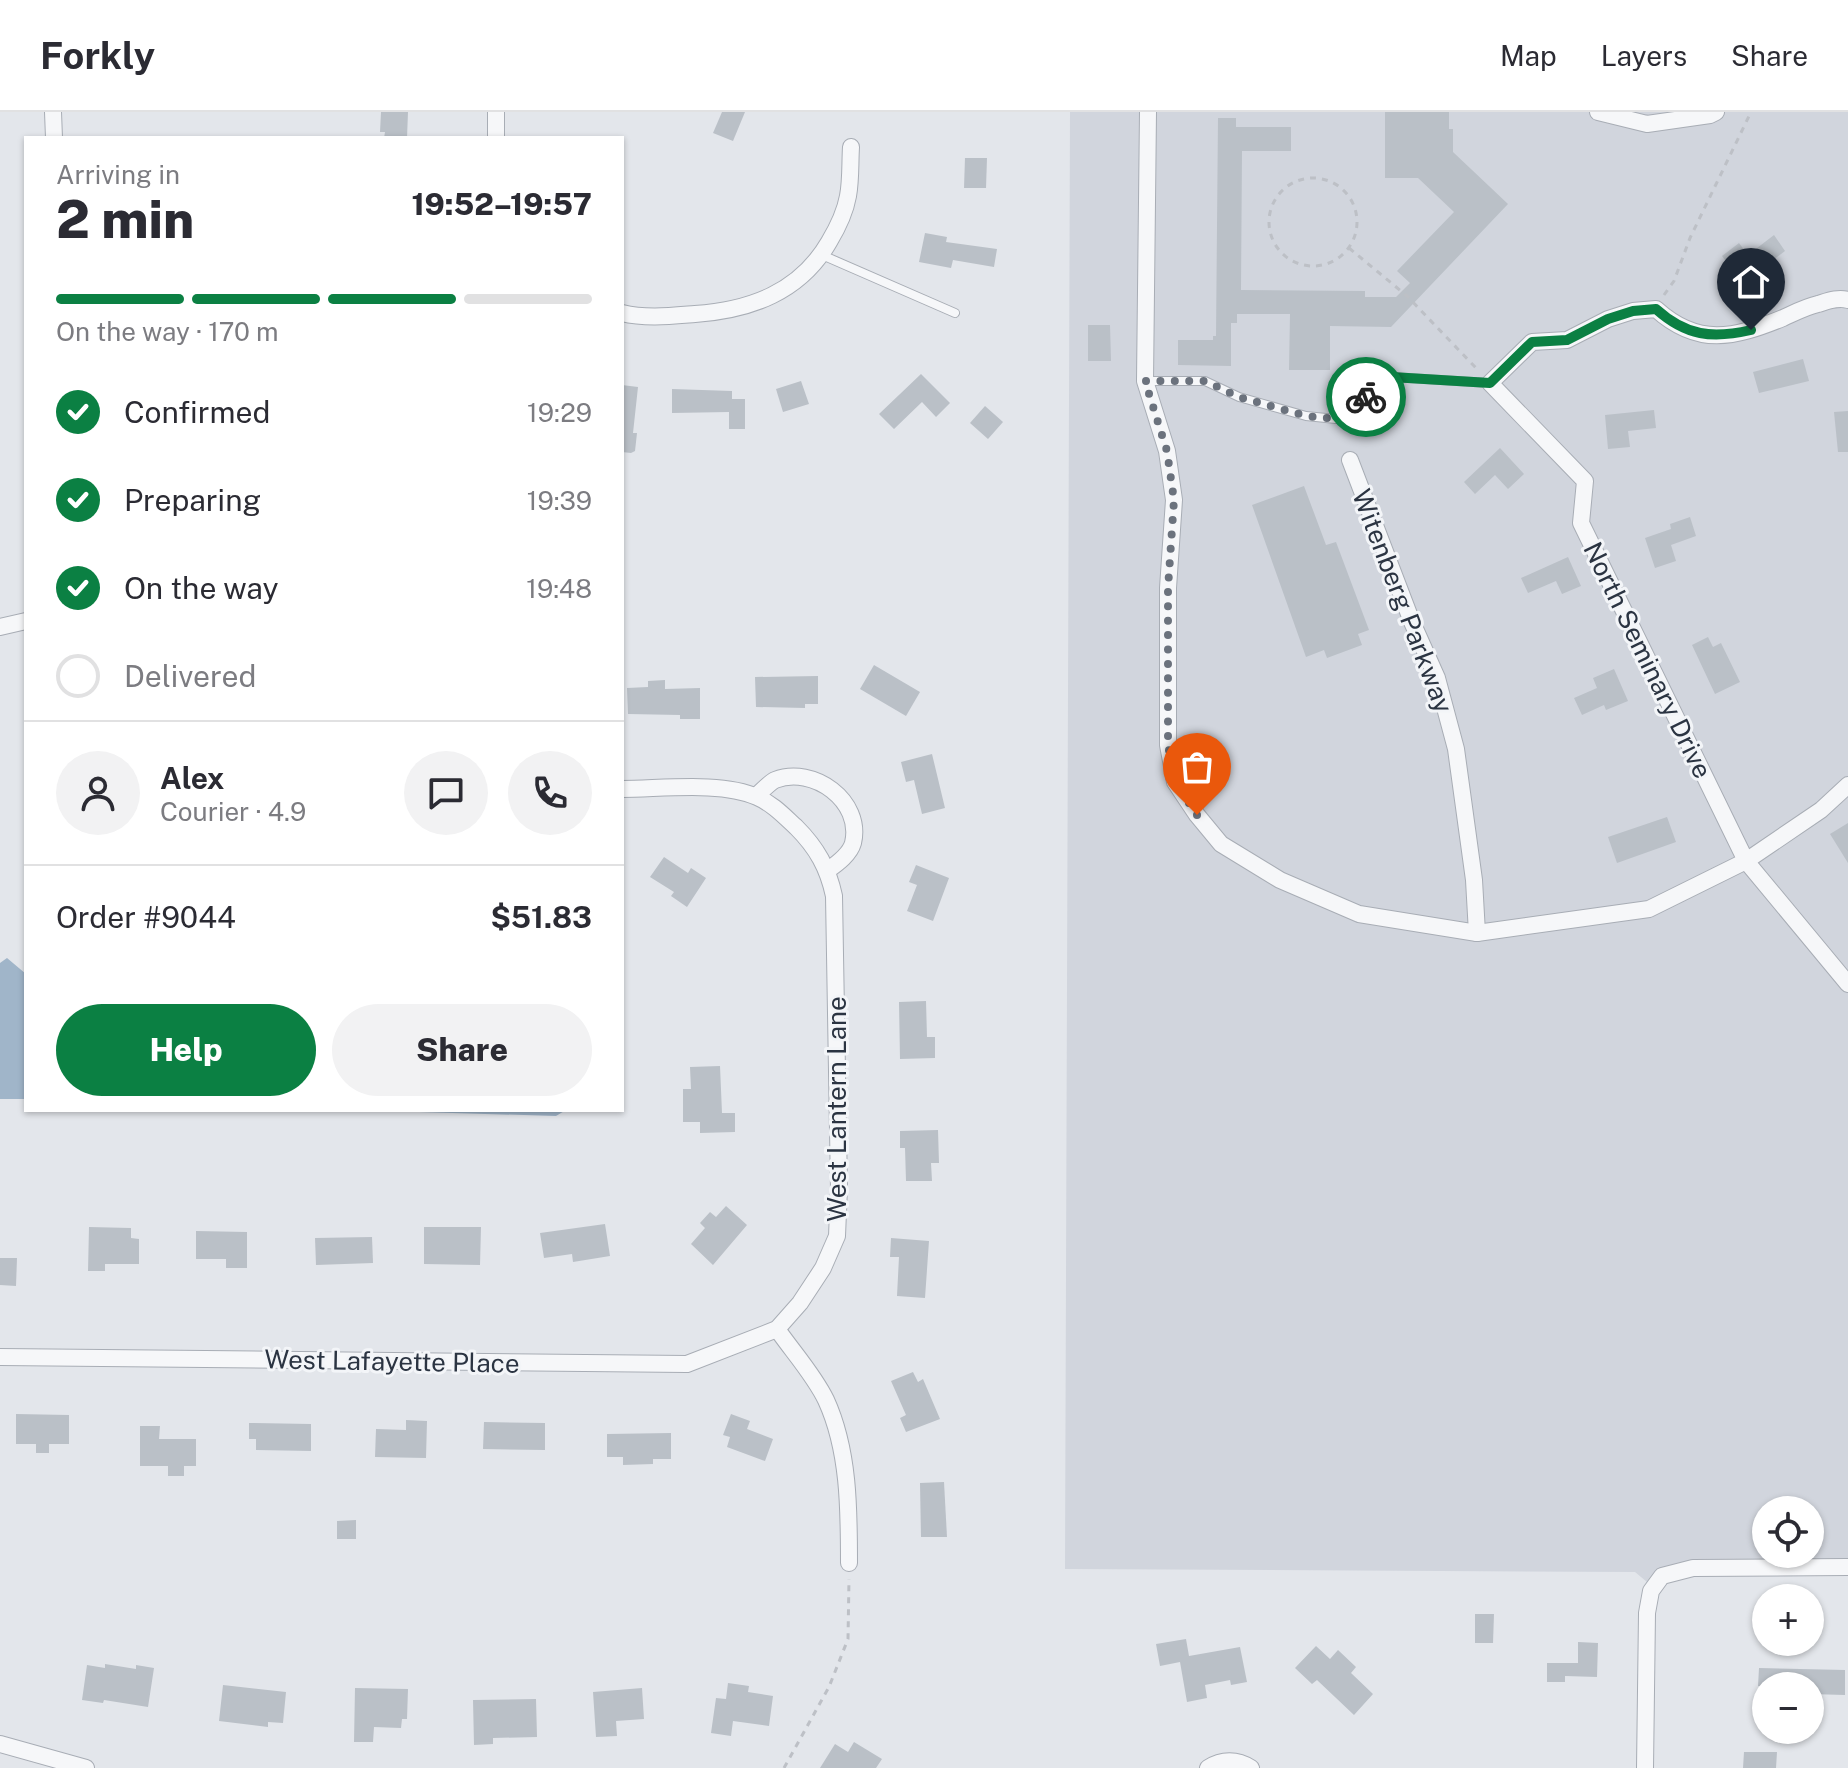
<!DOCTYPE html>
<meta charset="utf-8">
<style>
:root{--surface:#fff;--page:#f2f2f3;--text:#2b2b33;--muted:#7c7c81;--line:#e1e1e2;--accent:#0b8043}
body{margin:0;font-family:"Public Sans",sans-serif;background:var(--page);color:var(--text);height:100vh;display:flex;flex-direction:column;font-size:30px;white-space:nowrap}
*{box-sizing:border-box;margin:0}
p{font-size:26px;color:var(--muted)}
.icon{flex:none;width:44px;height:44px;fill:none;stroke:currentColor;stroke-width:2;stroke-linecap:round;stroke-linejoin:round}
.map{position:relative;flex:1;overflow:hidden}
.panel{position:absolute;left:24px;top:24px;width:600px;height:976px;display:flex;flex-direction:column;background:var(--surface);border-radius:0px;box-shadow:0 2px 6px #0004}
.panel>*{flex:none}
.tools{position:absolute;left:1752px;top:1384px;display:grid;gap:16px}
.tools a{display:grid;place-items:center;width:72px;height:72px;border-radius:50%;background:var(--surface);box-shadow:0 2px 6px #0004;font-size:40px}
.pin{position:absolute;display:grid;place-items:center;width:68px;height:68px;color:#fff;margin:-82px -34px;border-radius:50% 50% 50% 0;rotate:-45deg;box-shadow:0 0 8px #0007}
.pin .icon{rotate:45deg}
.courier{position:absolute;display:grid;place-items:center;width:80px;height:80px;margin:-40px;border:6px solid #0b8043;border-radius:50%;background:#fff;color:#222;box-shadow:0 2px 10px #0007}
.overview em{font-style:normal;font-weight:800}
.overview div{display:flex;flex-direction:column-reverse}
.overview{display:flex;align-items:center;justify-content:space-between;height:136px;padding:0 32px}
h1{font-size:52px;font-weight:800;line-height:60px}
.bar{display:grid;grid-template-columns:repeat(4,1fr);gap:12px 8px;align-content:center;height:96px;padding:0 32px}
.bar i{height:10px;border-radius:6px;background:var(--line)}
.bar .current{background:var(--accent)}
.bar p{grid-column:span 4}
.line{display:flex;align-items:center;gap:20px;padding:0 32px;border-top:2px solid var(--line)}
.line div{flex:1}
.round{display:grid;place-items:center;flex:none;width:84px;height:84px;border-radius:42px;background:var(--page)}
ol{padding:0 32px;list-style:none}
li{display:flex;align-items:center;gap:24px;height:88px}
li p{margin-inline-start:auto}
li .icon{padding:8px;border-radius:50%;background:var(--accent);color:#fff;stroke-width:4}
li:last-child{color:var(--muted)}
li i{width:44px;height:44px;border:4px solid var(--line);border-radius:50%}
.primary-button{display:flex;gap:16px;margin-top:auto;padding:16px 32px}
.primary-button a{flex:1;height:92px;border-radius:48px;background:var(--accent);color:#fff;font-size:32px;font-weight:800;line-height:92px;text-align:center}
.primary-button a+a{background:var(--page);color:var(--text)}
header{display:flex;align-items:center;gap:48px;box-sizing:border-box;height:112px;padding:0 40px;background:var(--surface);border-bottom:2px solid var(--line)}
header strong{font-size:38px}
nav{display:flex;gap:44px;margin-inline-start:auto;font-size:28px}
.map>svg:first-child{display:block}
.built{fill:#d1d5dd;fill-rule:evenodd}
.water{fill:#a0b5c9}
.building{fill:#bac0c7}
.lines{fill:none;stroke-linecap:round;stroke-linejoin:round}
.service-casing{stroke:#a8adb5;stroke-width:10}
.minor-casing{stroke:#a8adb5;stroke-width:18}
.path{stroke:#bdc0c6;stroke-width:3;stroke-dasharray:6 6;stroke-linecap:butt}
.service{stroke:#f6f7f9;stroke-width:8}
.minor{stroke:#f6f7f9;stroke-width:16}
.done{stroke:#6b727d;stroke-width:8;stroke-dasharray:0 14.4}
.route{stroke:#0b8043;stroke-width:10}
.labels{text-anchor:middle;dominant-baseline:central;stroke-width:6;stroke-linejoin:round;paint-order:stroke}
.street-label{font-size:26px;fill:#2b3442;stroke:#f3f5f8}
</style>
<header>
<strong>Forkly</strong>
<nav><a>Map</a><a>Layers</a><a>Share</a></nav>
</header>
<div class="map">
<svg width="1848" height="1656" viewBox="0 0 1848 1656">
<rect width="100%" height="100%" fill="#e3e6eb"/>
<path class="built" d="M1070,0H1848V1449H1705L1676,1452L1657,1459L1647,1470L1635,1460L1065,1457ZM1766,1398H1810V1442H1766Z"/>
<g class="water">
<polygon points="7,846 26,862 26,987 0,987 0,851"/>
<polygon points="353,998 566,998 556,1004"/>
</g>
<g class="building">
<polygon points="381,0 408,0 407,26 384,26 385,20 380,20"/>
<polygon points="722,0 745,0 733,29 713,21"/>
<polygon points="1385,0 1449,0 1449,17 1453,17 1453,40 1508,92 1391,215 1330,214 1330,258 1289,258 1290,202 1237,202 1237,211 1231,211 1231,254 1178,253 1178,228 1213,228 1213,224 1216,224 1218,6 1236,6 1236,15 1291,15 1291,39 1242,39 1241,178 1365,179 1365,185 1396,185 1410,171 1397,159 1454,100 1418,66 1385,66"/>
<polygon points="965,46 987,46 986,76 964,76"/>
<polygon points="925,121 947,125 946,130 997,137 994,155 953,148 951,156 919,150"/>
<polygon points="1774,123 1785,139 1743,171 1722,144 1739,131 1748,143"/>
<polygon points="1088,213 1110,213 1111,249 1088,249"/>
<polygon points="1803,247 1809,269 1759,281 1753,260"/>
<polygon points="921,262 950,291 936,305 922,290 894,317 879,302"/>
<polygon points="801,269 809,292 783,300 776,277"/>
<polygon points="622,273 638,275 633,321 637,321 635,339 631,341 622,340"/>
<polygon points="672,277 732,279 732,287 745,287 745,317 729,317 729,300 672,301"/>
<polygon points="985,294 1003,310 988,327 970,311"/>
<polygon points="1654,298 1656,316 1628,319 1630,335 1608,337 1605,303"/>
<polygon points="1848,299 1848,340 1838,340 1834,300"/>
<polygon points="1500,336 1524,362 1508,377 1495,363 1475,382 1464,370"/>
<polygon points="1304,374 1326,433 1336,430 1369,518 1358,522 1362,533 1327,546 1324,538 1306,545 1252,393"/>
<polygon points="1690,405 1696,424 1671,433 1676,449 1655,456 1645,426 1671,417 1670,412"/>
<polygon points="1568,445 1581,474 1562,482 1556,469 1528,481 1521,466"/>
<polygon points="1708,525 1713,535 1721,531 1740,570 1715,582 1692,533"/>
<polygon points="874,553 920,580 906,604 860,577"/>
<polygon points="1614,557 1628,589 1606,598 1604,593 1582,603 1574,586 1597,576 1593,566"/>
<polygon points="818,564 818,592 805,592 805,596 756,595 755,565"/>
<polygon points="665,568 665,577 700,576 700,607 680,607 680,603 628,602 627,576 648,575 648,569"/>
<polygon points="932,642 945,696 922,702 914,668 906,670 901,650"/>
<polygon points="1667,705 1676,730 1617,751 1608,725"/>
<polygon points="1848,711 1848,751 1830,722"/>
<polygon points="664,745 688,761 691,756 706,766 687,795 671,784 674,780 650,765"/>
<polygon points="916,753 949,766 933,809 907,799 917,773 909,770"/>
<polygon points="926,889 927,925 935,925 935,946 900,947 899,890"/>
<polygon points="720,954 722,1001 735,1001 735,1020 700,1021 700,1010 683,1010 683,977 691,977 690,955"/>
<polygon points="938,1018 939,1051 931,1051 932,1069 906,1069 905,1036 900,1036 900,1019"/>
<polygon points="726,1094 747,1113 713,1153 691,1132 705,1116 700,1111 710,1100 716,1105"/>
<polygon points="605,1112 610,1144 573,1150 572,1142 544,1146 540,1121"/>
<polygon points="89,1115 131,1116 131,1126 139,1127 139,1152 105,1152 105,1159 88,1159"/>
<polygon points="424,1115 481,1115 480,1153 424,1152"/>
<polygon points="196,1119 247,1120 247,1156 226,1156 226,1147 196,1147"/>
<polygon points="372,1125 373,1151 316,1153 315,1126"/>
<polygon points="891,1126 929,1129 925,1186 897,1184 899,1145 890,1145"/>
<polygon points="0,1146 17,1146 16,1174 0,1173"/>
<polygon points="913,1260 918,1270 923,1267 940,1307 906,1320 900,1306 906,1303 891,1269"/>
<polygon points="16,1302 69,1303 69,1332 49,1332 49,1341 36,1341 36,1332 16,1332"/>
<polygon points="731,1302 750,1309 747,1317 773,1327 765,1349 727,1335 730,1325 723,1323"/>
<polygon points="406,1308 427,1309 426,1346 375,1345 376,1317 406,1318"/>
<polygon points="484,1310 545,1311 545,1338 483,1337"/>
<polygon points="249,1311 311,1312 311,1339 256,1338 256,1327 249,1327"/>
<polygon points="140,1314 160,1314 159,1327 196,1327 196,1354 184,1354 184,1364 168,1364 168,1354 140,1354"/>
<polygon points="671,1321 671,1347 653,1347 653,1352 623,1353 623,1345 607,1345 607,1322"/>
<polygon points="944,1370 947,1425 921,1425 920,1371"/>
<polygon points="356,1408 356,1427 337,1427 337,1409"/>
<polygon points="1475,1502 1494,1502 1493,1531 1475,1531"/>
<polygon points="1186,1527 1189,1544 1240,1535 1247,1570 1231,1573 1230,1568 1205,1573 1207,1586 1187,1590 1180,1550 1160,1554 1156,1532"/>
<polygon points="1578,1530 1598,1531 1597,1565 1565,1564 1565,1570 1547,1570 1547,1551 1578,1551"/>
<polygon points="1316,1534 1330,1547 1338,1538 1356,1555 1351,1561 1373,1582 1354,1603 1317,1568 1312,1572 1295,1556"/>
<polygon points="105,1552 136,1557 136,1553 154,1556 148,1595 104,1588 103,1591 82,1588 87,1553 105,1556"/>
<polygon points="1759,1556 1845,1558 1845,1583 1810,1582 1810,1574 1758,1574"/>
<polygon points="728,1571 749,1574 748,1580 773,1584 769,1614 733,1609 731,1624 711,1621 716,1586 726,1587"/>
<polygon points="223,1573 286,1580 283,1611 268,1610 268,1615 219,1609"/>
<polygon points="355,1576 408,1577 407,1607 402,1607 401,1616 374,1615 373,1630 354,1630"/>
<polygon points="642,1576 644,1607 616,1609 617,1624 596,1625 593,1580"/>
<polygon points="536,1587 537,1625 493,1626 493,1632 474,1633 473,1588"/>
<polygon points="854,1630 882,1647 876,1656 820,1656 835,1632 848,1640"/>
<polygon points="1744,1640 1777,1640 1776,1656 1743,1656"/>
</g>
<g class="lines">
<defs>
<g id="service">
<polyline points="822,143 955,201"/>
<polyline points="1146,269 1205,269 1239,285 1306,304 1336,307 1361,297 1375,264 1490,271"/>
</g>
<g id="minor">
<polyline points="53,0 54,26"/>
<polyline points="496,0 496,26"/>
<polyline points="1148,0 1145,269 1167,339 1174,388 1168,476 1168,633 1175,670 1197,703 1221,732 1280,768 1359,802 1477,821 1649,797 1746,749 1821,698 1848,673"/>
<polyline points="1598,0 1647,12 1710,3 1716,0"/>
<path d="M1848,188C1838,185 1828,189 1818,192C1805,195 1794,201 1783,206C1734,226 1698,235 1656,197L1633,199L1608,207L1567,228L1532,230L1490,271L1585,369L1581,411L1746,749L1848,872"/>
<path d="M622,201C646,207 671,204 695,202C751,198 800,180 829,130C838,115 845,101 848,84C851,68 850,51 851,35"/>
<polyline points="1350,348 1412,510 1437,566 1456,637 1474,768 1477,821"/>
<polyline points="0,515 26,509"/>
<path d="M756,684C761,680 769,671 775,668C813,653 863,689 853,731C850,742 838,751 828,758"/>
<path d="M777,1217C793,1240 814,1263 826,1288C849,1338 849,1397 849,1451"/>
<path d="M0,1245L687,1252L777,1217L800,1191L823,1156L837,1124L839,1076L834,784C828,756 817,736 796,715C784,704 773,692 757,685C722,669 661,677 622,677"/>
<polyline points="0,1632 86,1656"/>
<path d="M1208,1656C1222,1647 1237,1647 1251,1656"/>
<polyline points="1645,1656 1647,1501 1651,1479 1662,1464 1693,1456 1848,1455"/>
</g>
</defs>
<use href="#service" class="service-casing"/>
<use href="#minor" class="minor-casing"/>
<g class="path">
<circle cx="1313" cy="110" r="44"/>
<polyline points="1349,136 1407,184 1477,257"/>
<polyline points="1664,183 1674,169 1690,126 1751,0"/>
<polyline points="784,1656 829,1575 848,1527 849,1467"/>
</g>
<use href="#service" class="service"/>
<use href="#minor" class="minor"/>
</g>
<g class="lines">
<polyline class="done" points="1197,703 1175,670 1168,633 1168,476 1174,388 1167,339 1145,269 1205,269 1239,285 1306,304 1336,307 1361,297 1366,285"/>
<path class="route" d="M1366,285L1375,264L1490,271L1532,230L1567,228L1608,207L1633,199L1656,197C1686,224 1712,227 1751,218"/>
</g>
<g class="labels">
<g class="street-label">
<text transform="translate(1403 489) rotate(69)">Witenberg Parkway</text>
<text transform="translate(1648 548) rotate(64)">North Seminary Drive</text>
<text transform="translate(836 997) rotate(-90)">West Lantern Lane</text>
<text transform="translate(392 1249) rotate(1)">West Lafayette Place</text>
</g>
</g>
</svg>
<div class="tools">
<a><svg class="icon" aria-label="locate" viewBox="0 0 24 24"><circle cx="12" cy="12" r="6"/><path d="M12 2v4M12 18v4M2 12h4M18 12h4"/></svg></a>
<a>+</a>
<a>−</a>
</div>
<div class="pin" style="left:1197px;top:703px;background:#ea580c"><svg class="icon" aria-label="bag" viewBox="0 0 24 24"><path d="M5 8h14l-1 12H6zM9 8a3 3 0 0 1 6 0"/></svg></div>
<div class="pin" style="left:1751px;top:218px;background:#1f2937"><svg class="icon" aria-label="home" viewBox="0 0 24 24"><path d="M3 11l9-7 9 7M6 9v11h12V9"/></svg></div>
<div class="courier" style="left:1366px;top:285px"><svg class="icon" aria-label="bike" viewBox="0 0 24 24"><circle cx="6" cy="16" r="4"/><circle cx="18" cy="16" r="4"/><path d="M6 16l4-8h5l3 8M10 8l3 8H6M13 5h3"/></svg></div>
<section class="panel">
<div class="overview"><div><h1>2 min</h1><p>Arriving in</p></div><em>19:52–19:57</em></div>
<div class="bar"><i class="current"></i><i class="current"></i><i class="current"></i><i></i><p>On the way · 170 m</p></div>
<ol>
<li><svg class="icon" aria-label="check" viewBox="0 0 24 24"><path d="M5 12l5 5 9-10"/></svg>Confirmed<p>19:29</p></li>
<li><svg class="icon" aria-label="check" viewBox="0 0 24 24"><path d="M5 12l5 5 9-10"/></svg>Preparing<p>19:39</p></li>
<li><svg class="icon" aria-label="check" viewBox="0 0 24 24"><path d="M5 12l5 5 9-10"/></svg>On the way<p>19:48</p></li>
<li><i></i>Delivered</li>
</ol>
<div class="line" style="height:144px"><a class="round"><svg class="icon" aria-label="person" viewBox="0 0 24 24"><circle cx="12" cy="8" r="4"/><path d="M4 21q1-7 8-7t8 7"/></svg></a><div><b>Alex</b><p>Courier · 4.9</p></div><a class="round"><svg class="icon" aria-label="chat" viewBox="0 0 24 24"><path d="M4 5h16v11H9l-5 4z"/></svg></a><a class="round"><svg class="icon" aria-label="phone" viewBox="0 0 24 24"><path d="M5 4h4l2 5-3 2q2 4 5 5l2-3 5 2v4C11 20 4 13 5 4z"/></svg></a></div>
<div class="line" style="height:104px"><div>Order #9044</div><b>$51.83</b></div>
<div class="primary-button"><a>Help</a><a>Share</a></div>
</section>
</div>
